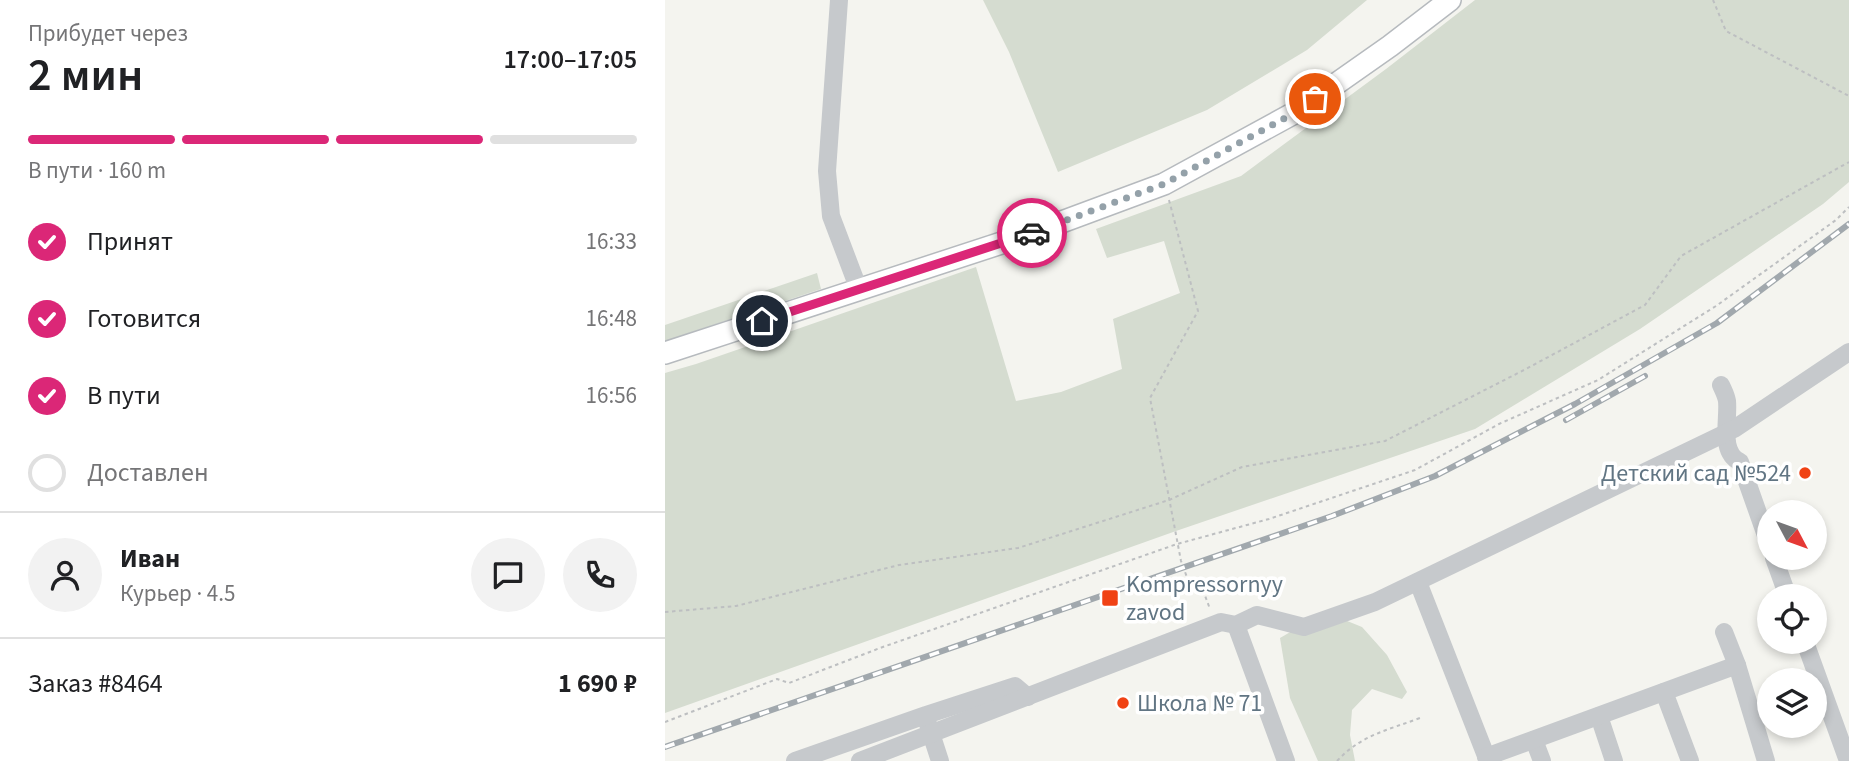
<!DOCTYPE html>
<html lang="ru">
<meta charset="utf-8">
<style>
:root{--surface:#fff;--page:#f2f2f2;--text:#202124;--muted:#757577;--line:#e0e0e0;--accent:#db2777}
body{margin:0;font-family:"Source Sans 3",sans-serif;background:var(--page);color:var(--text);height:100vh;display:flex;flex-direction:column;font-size:26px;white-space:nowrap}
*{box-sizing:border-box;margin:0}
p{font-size:23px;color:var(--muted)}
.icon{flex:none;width:38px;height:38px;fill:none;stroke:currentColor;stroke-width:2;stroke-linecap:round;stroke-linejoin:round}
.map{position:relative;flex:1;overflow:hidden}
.sheet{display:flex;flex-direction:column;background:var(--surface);width:665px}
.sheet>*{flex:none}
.needle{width:46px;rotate:131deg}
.tools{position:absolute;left:1092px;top:500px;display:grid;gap:14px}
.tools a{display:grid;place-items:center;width:70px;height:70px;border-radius:50%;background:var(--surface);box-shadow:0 4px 10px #0003;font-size:35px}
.pin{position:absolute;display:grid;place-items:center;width:60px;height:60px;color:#fff;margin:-30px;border:4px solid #fff;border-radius:50%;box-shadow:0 2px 7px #0007}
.courier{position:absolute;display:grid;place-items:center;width:70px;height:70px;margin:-35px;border:5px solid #db2777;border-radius:50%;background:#fff;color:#222;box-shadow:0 2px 9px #0007}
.overview em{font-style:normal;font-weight:600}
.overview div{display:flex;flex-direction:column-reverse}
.overview{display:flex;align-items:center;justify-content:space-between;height:119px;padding:0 28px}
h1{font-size:46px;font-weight:600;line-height:52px}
.bar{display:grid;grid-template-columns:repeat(4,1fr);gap:10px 7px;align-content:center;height:84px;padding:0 28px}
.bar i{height:9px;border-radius:5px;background:var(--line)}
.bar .on{background:var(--accent)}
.bar p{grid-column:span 4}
.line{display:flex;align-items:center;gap:18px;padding:0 28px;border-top:2px solid var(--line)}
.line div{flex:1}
.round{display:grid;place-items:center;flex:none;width:74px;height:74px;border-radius:37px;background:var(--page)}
ol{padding:0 28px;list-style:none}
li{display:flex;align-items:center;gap:21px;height:77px}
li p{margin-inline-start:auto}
li .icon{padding:7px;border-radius:50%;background:var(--accent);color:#fff;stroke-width:4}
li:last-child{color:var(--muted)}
li i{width:38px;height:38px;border:4px solid var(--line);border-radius:50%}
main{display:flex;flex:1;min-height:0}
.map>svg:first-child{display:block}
.green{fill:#d5dcd0}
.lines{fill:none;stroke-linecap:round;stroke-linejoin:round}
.major-casing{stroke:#b6babe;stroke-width:24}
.path{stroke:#bdbfc1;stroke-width:2;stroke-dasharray:3.5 3.5;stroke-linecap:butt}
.minor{stroke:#c6c9cc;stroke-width:18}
.major{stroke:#fff;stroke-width:21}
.rail-casing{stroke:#a1a8ad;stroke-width:6}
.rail{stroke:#fff;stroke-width:3.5;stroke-dasharray:10;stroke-linecap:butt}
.done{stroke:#94a1a9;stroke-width:7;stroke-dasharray:0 12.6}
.route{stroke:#db2777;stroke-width:9}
.poi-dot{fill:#f04214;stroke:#fff;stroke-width:2.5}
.labels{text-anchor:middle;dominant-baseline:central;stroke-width:7;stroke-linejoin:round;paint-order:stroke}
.poi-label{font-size:24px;fill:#617583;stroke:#fff;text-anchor:start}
</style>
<main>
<section class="sheet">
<div class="overview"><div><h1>2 мин</h1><p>Прибудет через</p></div><em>17:00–17:05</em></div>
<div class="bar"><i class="on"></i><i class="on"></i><i class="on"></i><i></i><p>В пути · 160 m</p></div>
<ol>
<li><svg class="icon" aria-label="check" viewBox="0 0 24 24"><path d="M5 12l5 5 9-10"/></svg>Принят<p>16:33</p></li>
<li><svg class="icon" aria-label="check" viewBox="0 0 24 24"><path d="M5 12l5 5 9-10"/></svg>Готовится<p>16:48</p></li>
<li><svg class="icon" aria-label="check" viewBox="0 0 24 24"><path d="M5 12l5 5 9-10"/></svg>В пути<p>16:56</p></li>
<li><i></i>Доставлен</li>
</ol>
<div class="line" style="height:126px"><a class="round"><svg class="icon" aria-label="person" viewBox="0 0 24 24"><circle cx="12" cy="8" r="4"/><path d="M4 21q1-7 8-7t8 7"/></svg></a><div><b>Иван</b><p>Курьер · 4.5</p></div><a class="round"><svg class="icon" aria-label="chat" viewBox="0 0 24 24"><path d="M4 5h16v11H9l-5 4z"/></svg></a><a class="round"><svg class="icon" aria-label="phone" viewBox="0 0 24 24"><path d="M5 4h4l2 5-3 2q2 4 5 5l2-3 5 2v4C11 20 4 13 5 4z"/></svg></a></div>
<div class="line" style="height:91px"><div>Заказ #8464</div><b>1 690 ₽</b></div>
</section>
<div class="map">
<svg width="1184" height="761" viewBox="0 0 1184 761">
<rect width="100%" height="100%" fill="#f4f4ef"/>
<g class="green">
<polygon points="318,0 702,0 642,50 542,110 393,172 344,52"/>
<polygon points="810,0 1184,0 1184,182 1158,204 975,329 810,429 511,531 0,713 0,373 31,364 311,267 351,401 396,392 457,369 448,319 515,293 499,241 442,258 431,229 576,176 721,69"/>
<polygon points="152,273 156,289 0,341 0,325"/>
<polygon points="660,612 697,627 722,655 742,692 737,699 707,689 687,710 685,735 690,761 653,761 625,698 615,638"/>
</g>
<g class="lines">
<defs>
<polyline id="major" points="0,353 367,233 499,184 631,112 725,46 785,0"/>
</defs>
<use href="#major" class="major-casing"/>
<g class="path">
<polyline points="1048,0 1061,31 1184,96"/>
<polyline points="504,200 533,311 485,398 516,561 523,580"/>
<polyline points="533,577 545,609"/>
<polyline points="0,612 71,606 234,565 353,548 504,500 577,467 720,441 859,370 980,305 1016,256 1184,162"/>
<polyline points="0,722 112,679 124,683 215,648 512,544 604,519 750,470 834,424 933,380 1051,306 1171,220 1184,207"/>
<path d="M672,761C696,735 723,730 755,718"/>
</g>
<g class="minor">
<polyline points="174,0 162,171 166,216 194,290"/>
<path d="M1056,385C1058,390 1061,395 1062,401C1064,420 1054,452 1075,462L1104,544"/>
<polyline points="1109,558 1123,597"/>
<polyline points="753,582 823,761"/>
<polyline points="571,625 621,761"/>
<polyline points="1140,642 1183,761"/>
<polyline points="1072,665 1101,761"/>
<polyline points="999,692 1025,761"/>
<polyline points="934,716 949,761"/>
<polyline points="263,724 275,761"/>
<polyline points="869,740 877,761"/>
<polyline points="821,757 1072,665 1059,632"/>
<polyline points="130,761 261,715 350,686 363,697"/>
<polyline points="195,761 556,622 571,625 592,615 639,627 710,602 1069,429 1184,352"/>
</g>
<use href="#major" class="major"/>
<defs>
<g id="rail">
<polyline points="901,420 980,376"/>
<polyline points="0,747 667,516 770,476 910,404 1052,323 1184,224"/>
</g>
</defs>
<use href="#rail" class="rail-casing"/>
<use href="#rail" class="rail"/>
</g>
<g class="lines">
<polyline class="done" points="367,233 499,184 631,112 650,99"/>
<polyline class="route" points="97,321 367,233"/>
</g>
<g class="poi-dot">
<circle cx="1140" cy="473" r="7"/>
<rect x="436" y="589" width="18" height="18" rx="3.5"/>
<circle cx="458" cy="703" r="7"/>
</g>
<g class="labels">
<g class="poi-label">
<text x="1126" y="473" text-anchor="end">Детский сад №524</text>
<text x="461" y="584">Kompressornyy<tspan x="461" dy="28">zavod</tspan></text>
<text x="472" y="703">Школа № 71</text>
</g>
</g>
</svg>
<div class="tools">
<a><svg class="needle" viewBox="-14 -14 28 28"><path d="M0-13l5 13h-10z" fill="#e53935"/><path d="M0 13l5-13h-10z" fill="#757577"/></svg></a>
<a><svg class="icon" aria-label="locate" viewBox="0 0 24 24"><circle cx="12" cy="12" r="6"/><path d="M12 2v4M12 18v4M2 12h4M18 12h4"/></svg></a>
<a><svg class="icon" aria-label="layers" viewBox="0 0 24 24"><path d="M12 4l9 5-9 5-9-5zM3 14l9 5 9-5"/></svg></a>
</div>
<div class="pin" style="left:650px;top:99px;background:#ea580c"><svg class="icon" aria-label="bag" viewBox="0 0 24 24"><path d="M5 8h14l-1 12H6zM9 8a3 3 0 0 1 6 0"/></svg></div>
<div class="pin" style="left:97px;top:321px;background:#1f2937"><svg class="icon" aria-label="home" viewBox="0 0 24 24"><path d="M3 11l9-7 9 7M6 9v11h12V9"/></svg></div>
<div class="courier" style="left:367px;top:233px"><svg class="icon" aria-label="car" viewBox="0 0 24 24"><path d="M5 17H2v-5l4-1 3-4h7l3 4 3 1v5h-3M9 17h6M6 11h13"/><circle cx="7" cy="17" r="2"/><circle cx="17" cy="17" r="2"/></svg></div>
</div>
</main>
